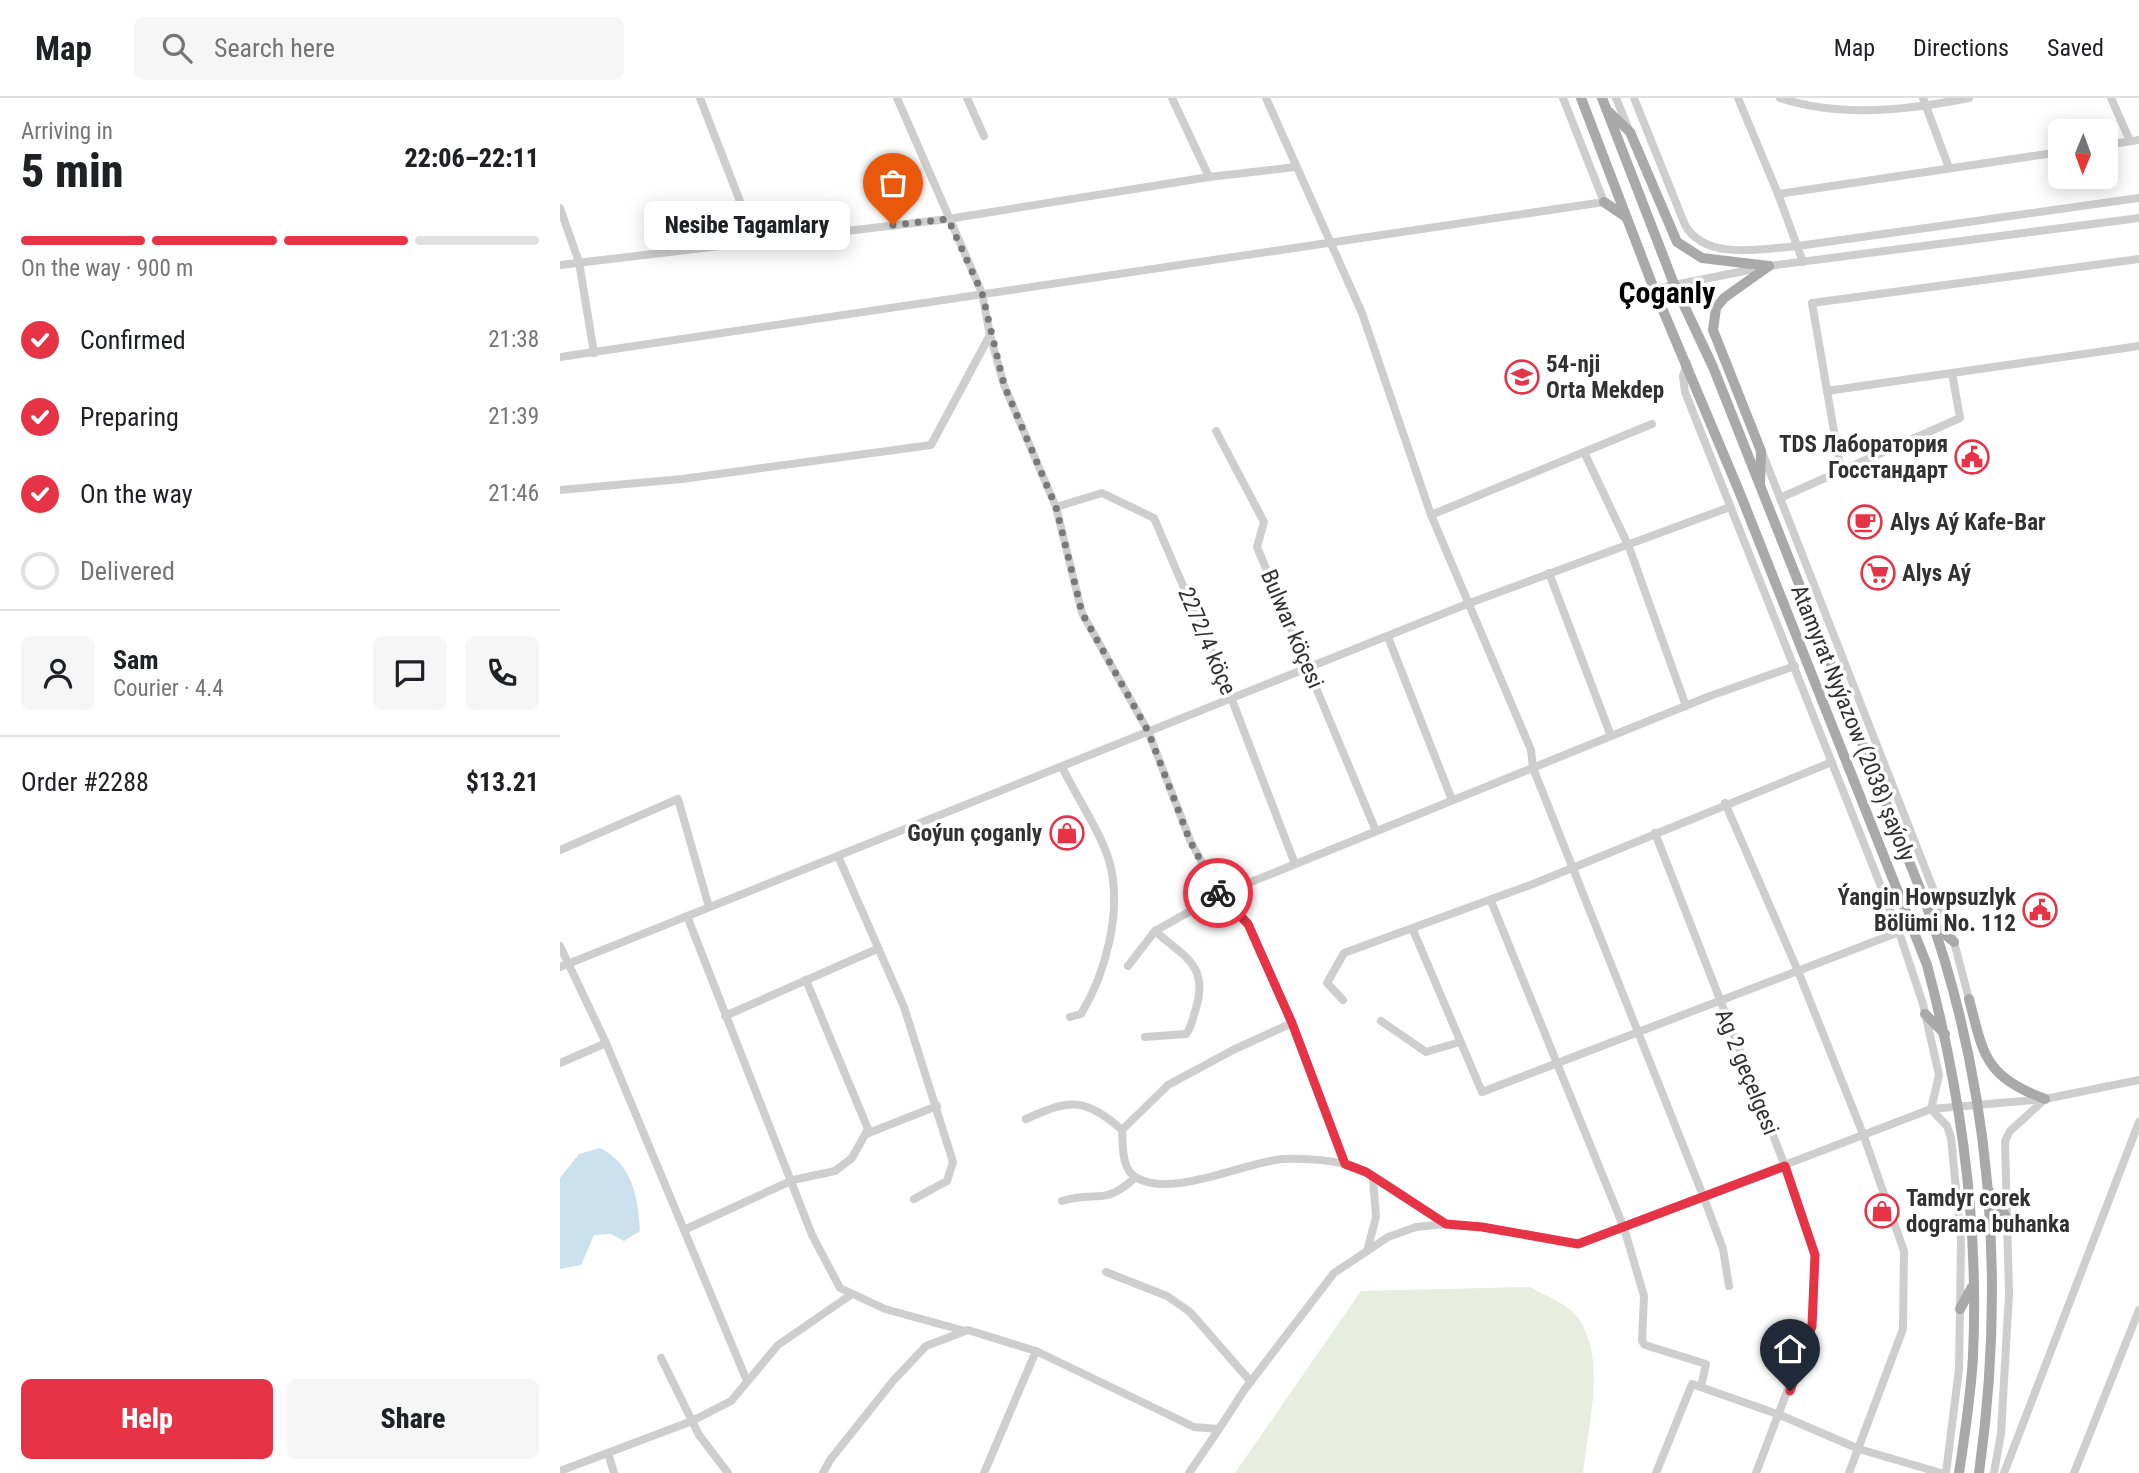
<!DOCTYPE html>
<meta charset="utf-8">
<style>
:root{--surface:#fff;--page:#f6f6f6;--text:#202124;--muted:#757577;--line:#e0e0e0;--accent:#e63446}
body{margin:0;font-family:"Roboto Condensed",sans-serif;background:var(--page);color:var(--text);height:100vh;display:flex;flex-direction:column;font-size:26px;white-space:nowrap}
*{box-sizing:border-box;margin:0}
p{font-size:23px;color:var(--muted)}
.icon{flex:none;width:38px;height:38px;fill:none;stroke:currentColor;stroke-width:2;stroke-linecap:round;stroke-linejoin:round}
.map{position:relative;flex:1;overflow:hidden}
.details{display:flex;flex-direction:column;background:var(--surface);width:560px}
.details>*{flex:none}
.needle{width:46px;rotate:181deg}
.controls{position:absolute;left:1488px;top:21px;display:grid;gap:14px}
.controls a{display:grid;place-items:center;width:70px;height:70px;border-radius:10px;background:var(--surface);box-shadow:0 4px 18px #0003;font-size:35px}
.pin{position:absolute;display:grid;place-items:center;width:60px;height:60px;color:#fff;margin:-72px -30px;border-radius:50% 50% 50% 0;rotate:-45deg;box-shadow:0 0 7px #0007}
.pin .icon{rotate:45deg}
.courier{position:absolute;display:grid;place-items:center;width:70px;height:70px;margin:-35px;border:5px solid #e63446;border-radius:50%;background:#fff;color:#222;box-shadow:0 2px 9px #0007}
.bubble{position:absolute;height:49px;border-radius:10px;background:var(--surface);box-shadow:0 4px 18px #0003;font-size:23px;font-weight:800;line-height:49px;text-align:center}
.overview em{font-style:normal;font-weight:800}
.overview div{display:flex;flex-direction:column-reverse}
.overview{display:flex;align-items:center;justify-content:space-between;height:119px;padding:0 21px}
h1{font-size:46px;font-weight:800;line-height:52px}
.bar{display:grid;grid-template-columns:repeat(4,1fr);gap:10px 7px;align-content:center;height:84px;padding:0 21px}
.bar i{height:9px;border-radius:5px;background:var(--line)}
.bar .current{background:var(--accent)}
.bar p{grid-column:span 4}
.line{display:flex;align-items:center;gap:18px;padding:0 21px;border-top:2px solid var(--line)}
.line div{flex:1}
.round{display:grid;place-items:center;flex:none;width:74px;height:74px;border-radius:10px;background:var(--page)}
ol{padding:0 21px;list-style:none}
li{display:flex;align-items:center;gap:21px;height:77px}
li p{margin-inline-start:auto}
li .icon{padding:7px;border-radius:50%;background:var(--accent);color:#fff;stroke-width:4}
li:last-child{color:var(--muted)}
li i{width:38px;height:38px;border:4px solid var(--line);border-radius:50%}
.primary-button{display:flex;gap:14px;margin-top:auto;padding:14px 21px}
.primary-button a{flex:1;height:80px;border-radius:10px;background:var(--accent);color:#fff;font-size:28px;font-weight:800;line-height:80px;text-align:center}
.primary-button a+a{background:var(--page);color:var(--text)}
header{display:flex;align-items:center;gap:42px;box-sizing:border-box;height:98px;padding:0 35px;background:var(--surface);border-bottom:2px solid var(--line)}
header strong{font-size:33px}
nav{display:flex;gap:38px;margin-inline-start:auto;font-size:24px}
.search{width:490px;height:63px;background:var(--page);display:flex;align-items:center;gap:18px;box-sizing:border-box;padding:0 24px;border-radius:10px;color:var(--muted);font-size:26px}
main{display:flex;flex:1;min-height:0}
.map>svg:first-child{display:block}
.green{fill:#e7eddf}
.water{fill:#cbe1ed}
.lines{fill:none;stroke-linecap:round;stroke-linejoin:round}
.minor{stroke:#cecece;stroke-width:8}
.major{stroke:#a9a9a9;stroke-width:10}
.done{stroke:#797979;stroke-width:7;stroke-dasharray:0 12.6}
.route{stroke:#e63446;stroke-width:9}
.labels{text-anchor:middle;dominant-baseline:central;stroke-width:7;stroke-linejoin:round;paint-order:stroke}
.poi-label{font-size:23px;font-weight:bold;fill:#313131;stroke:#fff;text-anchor:start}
.street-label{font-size:23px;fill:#313131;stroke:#fff}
.district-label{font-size:30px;font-weight:bold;fill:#000;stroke:#fff}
</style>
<header>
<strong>Map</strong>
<div class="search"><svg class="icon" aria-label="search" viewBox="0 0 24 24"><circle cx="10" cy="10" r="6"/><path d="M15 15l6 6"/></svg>Search here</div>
<nav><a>Map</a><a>Directions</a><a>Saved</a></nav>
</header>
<main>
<section class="details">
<div class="overview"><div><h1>5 min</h1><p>Arriving in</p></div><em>22:06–22:11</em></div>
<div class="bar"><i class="current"></i><i class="current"></i><i class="current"></i><i></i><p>On the way · 900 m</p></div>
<ol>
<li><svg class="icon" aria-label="check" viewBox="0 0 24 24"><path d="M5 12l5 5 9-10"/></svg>Confirmed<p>21:38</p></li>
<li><svg class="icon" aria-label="check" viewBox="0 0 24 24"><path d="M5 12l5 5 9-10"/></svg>Preparing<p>21:39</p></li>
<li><svg class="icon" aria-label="check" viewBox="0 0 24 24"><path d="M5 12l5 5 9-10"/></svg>On the way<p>21:46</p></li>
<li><i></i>Delivered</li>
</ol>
<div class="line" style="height:126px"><a class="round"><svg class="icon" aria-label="person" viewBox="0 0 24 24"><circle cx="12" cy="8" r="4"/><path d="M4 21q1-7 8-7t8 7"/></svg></a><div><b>Sam</b><p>Courier · 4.4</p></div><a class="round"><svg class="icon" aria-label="chat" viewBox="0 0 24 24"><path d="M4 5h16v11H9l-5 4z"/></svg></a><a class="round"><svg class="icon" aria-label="phone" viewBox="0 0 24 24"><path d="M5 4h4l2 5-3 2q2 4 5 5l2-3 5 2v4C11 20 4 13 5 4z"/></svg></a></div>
<div class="line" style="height:91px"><div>Order #2288</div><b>$13.21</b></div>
<div class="primary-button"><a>Help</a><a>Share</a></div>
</section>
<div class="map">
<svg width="1579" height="1375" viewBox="0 0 1579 1375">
<rect width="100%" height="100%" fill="#fff"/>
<path class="green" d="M970,1189C983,1197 1006,1205 1016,1217C1048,1258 1028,1327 1023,1375H675L801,1193Z"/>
<path class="water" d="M40,1050C73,1067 78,1099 80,1133L64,1143L51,1136L34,1137L21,1167L0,1171V1080L19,1056Z"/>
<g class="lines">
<g class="minor">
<polyline points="140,0 195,142"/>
<polyline points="407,0 424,38"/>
<polyline points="612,0 649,79"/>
<polyline points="706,0 802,215 871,417 971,652 973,670 1144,1100 1163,1151 1169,1188"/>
<polyline points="1056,0 1069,32"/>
<path d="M1074,0L1125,127C1145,163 1202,151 1238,148L1579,100"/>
<polyline points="1178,0 1218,96 1500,54"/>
<path d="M1220,0C1280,20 1348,12 1409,0"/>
<polyline points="1363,0 1389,70"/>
<polyline points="1551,0 1570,43"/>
<polyline points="1545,47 1579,42"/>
<polyline points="1218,96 1243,164"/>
<polyline points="0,110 19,164 34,255"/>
<polyline points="0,167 388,121 649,79 735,69"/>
<polyline points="1094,191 1209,168 1579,120"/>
<polyline points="430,237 444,287 496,409 522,515 588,633 630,742 659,797 688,826 732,925 785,1066"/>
<polyline points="0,259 1044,104 1003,0"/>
<polyline points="1127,265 1123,278 1125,294 1339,834 1363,906 1379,977 1371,1011 1387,1028 1391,1040 1401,1142 1400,1211 1399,1271 1386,1375"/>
<polyline points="1267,293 1579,248"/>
<polyline points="656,333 704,424 697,449 816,733"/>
<polyline points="1024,354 1069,449 1126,608"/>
<polyline points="1202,354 1394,844 1409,901"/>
<polyline points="1281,374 1252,205 1579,161"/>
<polyline points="0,392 122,381 371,347 430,237 422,195 337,0"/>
<polyline points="1220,400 1400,320 1392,275"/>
<polyline points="496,409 542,395 594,420 672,602 735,766"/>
<polyline points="871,417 1092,326"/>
<polyline points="989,475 1051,638"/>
<polyline points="828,539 892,702"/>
<path d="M502,669C515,696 543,738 550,766C562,813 546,875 521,916L510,919"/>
<polyline points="1165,705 1238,873 1303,1036 1344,1153 1343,1231 1289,1375"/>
<polyline points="1095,735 1225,1068 1255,1157 1252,1228 1196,1375"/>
<polyline points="0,752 118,701 149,809"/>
<polyline points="278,758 344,909 393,1064 387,1083 354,1101"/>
<polyline points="931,803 1064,1130 1084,1198 1082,1243 1085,1247 1146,1266 1141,1289"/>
<polyline points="127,818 252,1137 280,1190 325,1211 405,1233"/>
<polyline points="853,832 922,994 1339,834"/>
<polyline points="0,848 46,945 187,1283"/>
<polyline points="568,868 595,833 659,797 1150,598 1235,568"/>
<polyline points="0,869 907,506 1170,409"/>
<polyline points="783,902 767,885 784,855 973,786 1272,664"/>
<polyline points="165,918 317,851"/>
<polyline points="821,923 866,954 900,944"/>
<path d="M585,939L626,936C632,929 633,919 636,910C649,867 624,859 595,833"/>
<polyline points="0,965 46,945"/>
<path d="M466,1021C510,1001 524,999 562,1032C563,1047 561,1072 577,1080C612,1100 683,1065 722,1061C741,1060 768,1062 786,1066C811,1071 863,1112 886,1126"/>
<polyline points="562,1032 608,987 673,952 732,925"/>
<polyline points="306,1036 377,1008"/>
<path d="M502,1103C538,1092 542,1109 575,1080"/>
<polyline points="124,1132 233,1082 275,1073 292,1060 308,1031 246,882"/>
<polyline points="807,1153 816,1119 813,1080"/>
<polyline points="546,1174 607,1198 630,1214 691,1284"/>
<polyline points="101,1260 139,1337 168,1375"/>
<polyline points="48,1355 54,1375"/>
<polyline points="0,1373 132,1323 171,1303 218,1247 292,1196"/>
<polyline points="263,1375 270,1362 333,1283 366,1248 408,1232 476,1253 634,1329 659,1331 685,1291 774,1175 828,1139 856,1129 886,1126 922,1129 1018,1146 1371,1011 1485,1001 1579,982"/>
<polyline points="424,1375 476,1253"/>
<polyline points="629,1375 659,1331"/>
<polyline points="1096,1375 1132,1286 1220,1317 1299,1351 1381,1375"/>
<polyline points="1434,1375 1441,1335 1449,1196 1445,1043 1450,1033 1485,1001"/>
<polyline points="1444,1375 1579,1024"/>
<polyline points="1514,1375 1579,1212"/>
</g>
<g class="major">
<path d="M1021,0L1094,191L1179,393L1367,867C1401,994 1419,1126 1413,1258C1411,1297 1405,1336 1399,1375"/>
<path d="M1042,0L1114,186L1153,269L1366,806C1432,989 1446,1183 1419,1375"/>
<polyline points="1049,14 1070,34 1117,144 1142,160 1209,168"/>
<polyline points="1044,104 1066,119"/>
<polyline points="1200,386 1201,353 1153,232 1156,210 1164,200 1209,168"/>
<polyline points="1375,828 1394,844"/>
<path d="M1409,901C1424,959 1425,978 1485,1001"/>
<polyline points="1365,916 1385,936"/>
<polyline points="1429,1093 1446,1119"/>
<polyline points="1400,1211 1412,1189"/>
</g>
</g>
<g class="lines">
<polyline class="done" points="333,127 388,121 422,195 444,287 496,409 522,515 588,633 630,743 658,795"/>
<polyline class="route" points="658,795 688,826 732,925 785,1066 806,1074 886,1126 922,1129 1018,1146 1225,1068 1255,1157 1252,1228 1230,1293"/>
</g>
<defs>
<symbol id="school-ring" viewBox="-11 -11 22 22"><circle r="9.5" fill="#fff" stroke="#e63446" stroke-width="1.5"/><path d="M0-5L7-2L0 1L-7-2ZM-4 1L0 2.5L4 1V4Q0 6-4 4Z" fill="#e63446"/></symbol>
<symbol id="civic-ring" viewBox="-11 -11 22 22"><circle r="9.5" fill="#fff" stroke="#e63446" stroke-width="1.5"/><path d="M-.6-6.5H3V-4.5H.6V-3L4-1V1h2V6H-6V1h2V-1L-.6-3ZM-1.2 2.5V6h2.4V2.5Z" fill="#e63446"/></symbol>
<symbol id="cafe-ring" viewBox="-11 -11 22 22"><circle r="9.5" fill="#fff" stroke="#e63446" stroke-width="1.5"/><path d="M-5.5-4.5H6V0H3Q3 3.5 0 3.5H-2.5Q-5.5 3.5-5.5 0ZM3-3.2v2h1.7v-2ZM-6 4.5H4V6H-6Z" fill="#e63446"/></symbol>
<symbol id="supermarket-ring" viewBox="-11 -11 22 22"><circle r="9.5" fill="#fff" stroke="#e63446" stroke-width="1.5"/><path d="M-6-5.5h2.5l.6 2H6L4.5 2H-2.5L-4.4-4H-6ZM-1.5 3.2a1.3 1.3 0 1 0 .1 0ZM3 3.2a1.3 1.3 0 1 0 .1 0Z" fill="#e63446"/></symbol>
<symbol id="shop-ring" viewBox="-11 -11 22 22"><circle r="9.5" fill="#fff" stroke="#e63446" stroke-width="1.5"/><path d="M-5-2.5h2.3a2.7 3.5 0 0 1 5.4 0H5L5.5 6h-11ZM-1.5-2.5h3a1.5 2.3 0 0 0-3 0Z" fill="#e63446"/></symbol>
</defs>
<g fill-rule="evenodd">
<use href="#school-ring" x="943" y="260" width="38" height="38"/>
<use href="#civic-ring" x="1393" y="340" width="38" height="38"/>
<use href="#cafe-ring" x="1286" y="405" width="38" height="38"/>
<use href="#supermarket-ring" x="1299" y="456" width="38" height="38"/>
<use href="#shop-ring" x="488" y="716" width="38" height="38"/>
<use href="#civic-ring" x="1461" y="793" width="38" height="38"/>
<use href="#shop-ring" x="1303" y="1094" width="38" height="38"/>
</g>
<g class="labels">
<g class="poi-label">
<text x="986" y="266">54-nji<tspan x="986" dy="26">Orta Mekdep</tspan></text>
<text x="1388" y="346" text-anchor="end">TDS Лаборатория<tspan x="1388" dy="26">Госстандарт</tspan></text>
<text x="1330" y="424">Alys Aý Kafe-Bar</text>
<text x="1342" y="475">Alys Aý</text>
<text x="482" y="735" text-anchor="end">Goýun çoganly</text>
<text x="1456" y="799" text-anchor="end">Ýangin Howpsuzlyk<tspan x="1456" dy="26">Bölümi No. 112</tspan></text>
<text x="1346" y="1100">Tamdyr corek<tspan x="1346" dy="26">dograma buhanka</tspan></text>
</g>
<g class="street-label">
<text transform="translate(732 531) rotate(67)">Bulwar köçesi</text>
<text transform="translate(647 543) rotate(67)">2272/4 köçe</text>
<text transform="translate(1293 625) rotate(68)">Atamyrat Nyýazow (2038) şaýoly</text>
<text transform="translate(1187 974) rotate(68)">Ag 2 geçelgesi</text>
</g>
<g class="district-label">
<text x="1107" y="194">Çoganly</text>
</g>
</g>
</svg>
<div class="controls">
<a><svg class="needle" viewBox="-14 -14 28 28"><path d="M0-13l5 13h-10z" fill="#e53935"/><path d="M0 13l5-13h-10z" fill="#757577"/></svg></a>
</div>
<div class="pin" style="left:333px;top:127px;background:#ea580c"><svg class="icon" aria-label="bag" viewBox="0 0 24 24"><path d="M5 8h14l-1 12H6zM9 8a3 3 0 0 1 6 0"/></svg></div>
<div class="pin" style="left:1230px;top:1293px;background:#1f2937"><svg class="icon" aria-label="home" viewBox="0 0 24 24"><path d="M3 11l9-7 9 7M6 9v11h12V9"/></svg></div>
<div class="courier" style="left:658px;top:795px"><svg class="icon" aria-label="bike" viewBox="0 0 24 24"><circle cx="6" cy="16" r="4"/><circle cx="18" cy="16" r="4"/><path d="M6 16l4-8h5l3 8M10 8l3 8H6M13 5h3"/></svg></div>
<div class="bubble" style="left:84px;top:103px;width:206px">Nesibe Tagamlary</div>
</div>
</main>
